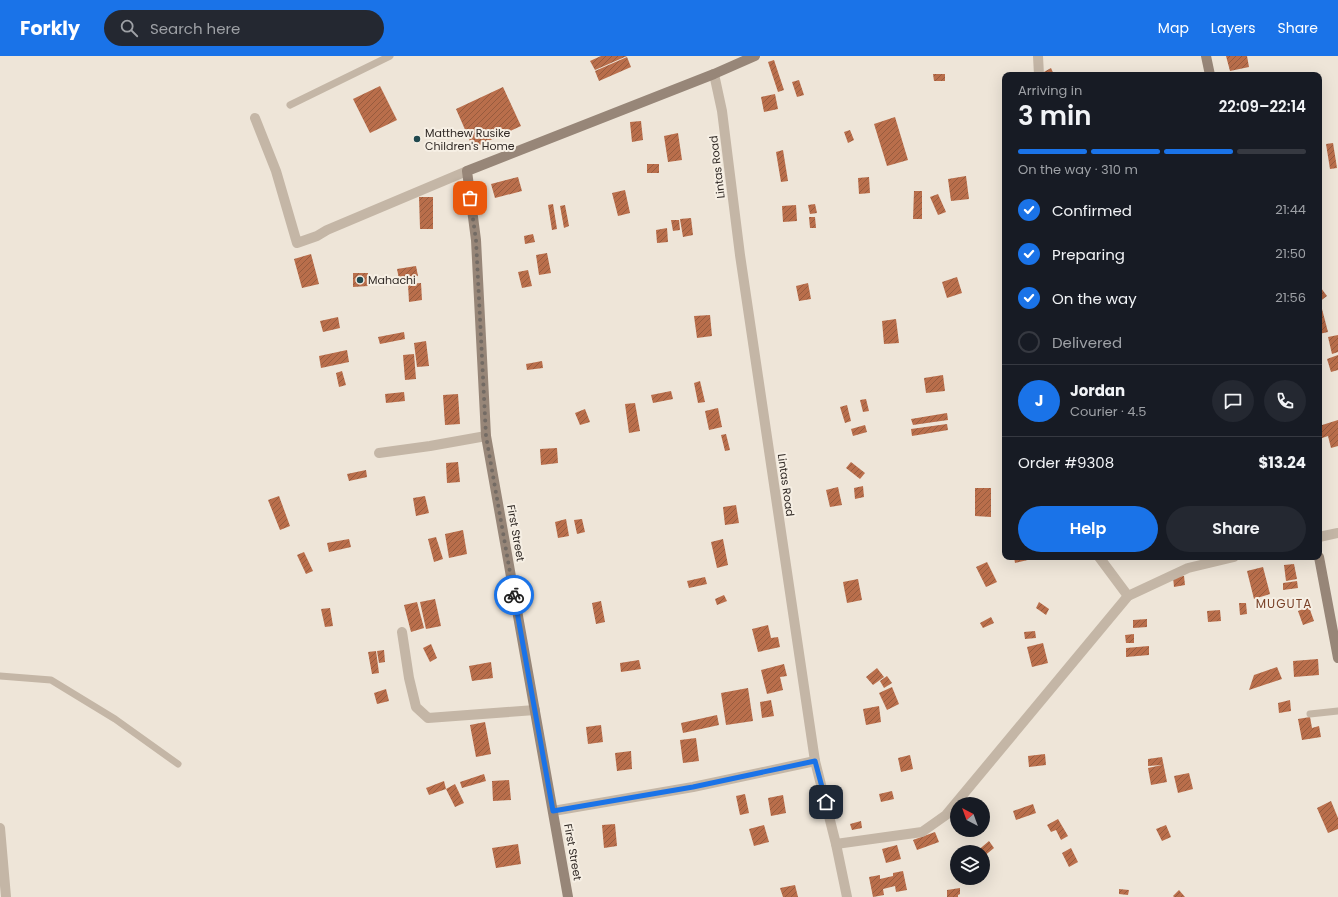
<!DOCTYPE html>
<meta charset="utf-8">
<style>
:root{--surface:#171b24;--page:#242831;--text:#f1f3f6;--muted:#9ea1a6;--line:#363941;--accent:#1a73e8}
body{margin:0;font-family:Poppins,sans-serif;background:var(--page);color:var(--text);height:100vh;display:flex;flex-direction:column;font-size:15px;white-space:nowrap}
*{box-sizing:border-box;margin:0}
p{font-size:13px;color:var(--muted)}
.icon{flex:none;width:22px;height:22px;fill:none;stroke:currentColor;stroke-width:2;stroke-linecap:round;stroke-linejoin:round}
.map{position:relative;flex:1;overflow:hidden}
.drawer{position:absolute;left:1002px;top:16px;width:320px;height:488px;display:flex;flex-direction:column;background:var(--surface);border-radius:8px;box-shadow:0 4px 16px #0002}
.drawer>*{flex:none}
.needle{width:26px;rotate:319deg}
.controls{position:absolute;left:950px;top:741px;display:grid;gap:8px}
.controls a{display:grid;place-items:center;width:40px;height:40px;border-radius:50%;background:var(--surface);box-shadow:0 4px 16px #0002;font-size:20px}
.pin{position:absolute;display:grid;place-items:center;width:34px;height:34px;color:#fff;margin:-17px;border-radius:8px;box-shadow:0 2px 6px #0006}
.courier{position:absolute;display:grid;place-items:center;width:40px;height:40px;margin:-20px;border:3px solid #1a73e8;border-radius:50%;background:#fff;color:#222;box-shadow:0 1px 5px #0007}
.overview em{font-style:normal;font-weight:600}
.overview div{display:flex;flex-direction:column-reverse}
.overview{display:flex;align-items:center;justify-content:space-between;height:68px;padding:0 16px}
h1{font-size:26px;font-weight:600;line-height:30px}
.bar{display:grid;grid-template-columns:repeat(4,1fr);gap:6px 4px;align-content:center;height:48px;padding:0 16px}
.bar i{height:5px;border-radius:3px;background:var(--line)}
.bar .active{background:var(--accent)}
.bar p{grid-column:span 4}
.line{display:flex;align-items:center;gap:10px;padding:0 16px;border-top:1px solid var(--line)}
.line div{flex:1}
.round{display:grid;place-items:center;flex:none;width:42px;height:42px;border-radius:21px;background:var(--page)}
ol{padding:0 16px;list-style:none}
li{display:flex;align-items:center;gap:12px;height:44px}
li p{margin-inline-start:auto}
li .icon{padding:4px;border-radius:50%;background:var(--accent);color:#fff;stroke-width:4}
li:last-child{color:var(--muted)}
li i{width:22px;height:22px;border:2px solid var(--line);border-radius:50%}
.action{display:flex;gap:8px;margin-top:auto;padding:8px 16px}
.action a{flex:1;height:46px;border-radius:24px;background:var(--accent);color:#fff;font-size:16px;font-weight:600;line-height:46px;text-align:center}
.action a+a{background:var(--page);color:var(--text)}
header{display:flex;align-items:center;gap:24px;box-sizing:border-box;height:56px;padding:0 20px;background:var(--accent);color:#fff}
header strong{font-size:19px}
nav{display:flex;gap:22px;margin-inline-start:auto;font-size:14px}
.search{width:280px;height:36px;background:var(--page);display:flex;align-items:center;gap:10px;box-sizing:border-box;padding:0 14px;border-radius:22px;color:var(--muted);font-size:15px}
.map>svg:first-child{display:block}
.building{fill:url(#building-hatch)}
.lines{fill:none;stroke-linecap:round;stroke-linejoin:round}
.lane{stroke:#c4b6a6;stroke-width:7}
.street{stroke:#c4b6a6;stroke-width:10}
.secondary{stroke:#978678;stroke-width:10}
.done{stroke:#736b64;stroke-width:4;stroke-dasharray:0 7.2}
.route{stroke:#1a73e8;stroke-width:5}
.poi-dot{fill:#20484e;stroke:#f6efe4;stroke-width:1.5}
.labels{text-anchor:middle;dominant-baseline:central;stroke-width:4;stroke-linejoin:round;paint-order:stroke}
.poi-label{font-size:11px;fill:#312a26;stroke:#f6efe4;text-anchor:start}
.street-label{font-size:11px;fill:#312a26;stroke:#f6efe4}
.neighbourhood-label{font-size:12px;letter-spacing:1px;fill:#784128;stroke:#f6efe4}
</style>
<header>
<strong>Forkly</strong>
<div class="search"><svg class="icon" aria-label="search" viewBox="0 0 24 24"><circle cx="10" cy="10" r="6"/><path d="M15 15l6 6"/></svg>Search here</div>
<nav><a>Map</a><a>Layers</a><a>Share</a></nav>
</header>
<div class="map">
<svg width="1338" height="841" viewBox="0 0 1338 841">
<defs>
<pattern id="building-hatch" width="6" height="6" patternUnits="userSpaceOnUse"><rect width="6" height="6" fill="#b96e4b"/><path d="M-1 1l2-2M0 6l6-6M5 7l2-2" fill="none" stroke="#975b3e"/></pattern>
</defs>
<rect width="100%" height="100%" fill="#eee5d8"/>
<g class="building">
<polygon points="601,0 627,0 595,14 590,5"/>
<polygon points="1226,0 1247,0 1249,11 1230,15"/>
<polygon points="627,1 631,11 599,25 595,15"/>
<polygon points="774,4 784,34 778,36 768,6"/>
<polygon points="1051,12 1054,19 1045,19 1044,16"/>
<polygon points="933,18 945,18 945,25 934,25"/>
<polygon points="799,24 804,39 797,41 792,26"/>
<polygon points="380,30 397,64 370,77 353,43"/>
<polygon points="503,31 521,70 473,92 456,53"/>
<polygon points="775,38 778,53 764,56 761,41"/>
<polygon points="895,61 908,104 887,110 874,68"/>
<polygon points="641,65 643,84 632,86 630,66"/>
<polygon points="850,74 854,84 848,87 844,76"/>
<polygon points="678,77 682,104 668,106 664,80"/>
<polygon points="1333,87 1337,112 1330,113 1326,88"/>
<polygon points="783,94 788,125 781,126 776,96"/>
<rect x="647" y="108" width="12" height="9"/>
<polygon points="966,120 969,143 951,145 948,123"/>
<polygon points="518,121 522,135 495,142 491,128"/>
<polygon points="869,121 870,137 859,138 858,122"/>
<polygon points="625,134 630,157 618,160 612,137"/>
<polygon points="914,135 922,135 922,163 913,163"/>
<polygon points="938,138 946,156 938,159 930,141"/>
<polygon points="419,141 433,141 433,173 420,173"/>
<polygon points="553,148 557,173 552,174 548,149"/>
<polygon points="815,148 817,157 810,158 808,149"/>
<polygon points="565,149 569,170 564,172 560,150"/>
<polygon points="796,149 797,165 783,166 782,150"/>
<polygon points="809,161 815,161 816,172 810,172"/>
<polygon points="691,162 693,179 683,181 680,163"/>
<polygon points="671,164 679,164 680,174 673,175"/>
<polygon points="667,172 668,186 657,187 656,174"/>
<polygon points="533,178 535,186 525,188 524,180"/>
<polygon points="547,197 551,217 539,219 536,199"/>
<polygon points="311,198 319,228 302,232 294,203"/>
<polygon points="416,210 418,220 399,223 397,213"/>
<polygon points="528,214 532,230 522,232 518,216"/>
<polygon points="353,217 368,217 368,230 353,231"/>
<polygon points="957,221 962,237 947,242 942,226"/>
<polygon points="421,227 422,244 409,246 408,228"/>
<polygon points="808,227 811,243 799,245 796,230"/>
<polygon points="1321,232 1327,240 1319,246 1319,234"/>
<polygon points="1319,253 1322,253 1328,276 1319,278"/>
<polygon points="710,259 712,280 697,282 694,260"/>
<polygon points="338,261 340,272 323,276 320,265"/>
<polygon points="896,263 899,287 884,288 882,265"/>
<polygon points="404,276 405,283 380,288 378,281"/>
<polygon points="1338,279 1338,296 1332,298 1328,281"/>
<polygon points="426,285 429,310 417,311 414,287"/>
<polygon points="347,294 349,306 321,312 319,300"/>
<polygon points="414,298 416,323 405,324 403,299"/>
<polygon points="1338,299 1338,314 1331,316 1327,303"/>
<polygon points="542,305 543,312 527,314 526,308"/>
<polygon points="342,315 346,329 339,331 336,317"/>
<polygon points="943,319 945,335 926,337 924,322"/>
<polygon points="700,325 705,346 698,347 694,327"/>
<polygon points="671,335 673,343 653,347 651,339"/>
<polygon points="404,336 405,345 386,347 385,338"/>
<polygon points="458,338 460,368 445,369 443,339"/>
<polygon points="866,343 869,355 863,356 860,344"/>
<polygon points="635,347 640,375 629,377 625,348"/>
<polygon points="847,349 851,365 845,367 840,351"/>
<polygon points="718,352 722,371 709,374 705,355"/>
<polygon points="585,353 590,366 580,369 575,357"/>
<polygon points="947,357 948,364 913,369 911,363"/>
<polygon points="1338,364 1338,390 1331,392 1328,380 1319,383 1319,370"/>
<polygon points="947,368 948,374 912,380 911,373"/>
<polygon points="865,369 867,376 853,380 851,373"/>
<polygon points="726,378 730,394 725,395 721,379"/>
<polygon points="557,392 558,407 541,409 540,393"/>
<polygon points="458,406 460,426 447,427 446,407"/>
<polygon points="851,406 865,417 860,423 846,412"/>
<polygon points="366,414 367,421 349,425 347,418"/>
<polygon points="863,430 864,441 855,443 854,432"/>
<polygon points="838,431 842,449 830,451 826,434"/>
<polygon points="975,432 991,432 991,461 975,460"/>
<polygon points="279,440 290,470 280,474 268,444"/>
<polygon points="425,440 429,457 416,460 413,442"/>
<polygon points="736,449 739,467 725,469 723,451"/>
<polygon points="566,463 569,480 558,482 555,466"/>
<polygon points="582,463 585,476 577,478 574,464"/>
<polygon points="463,474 467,498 449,502 445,478"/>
<polygon points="436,481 443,503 434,506 428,483"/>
<polygon points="349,483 351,491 329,496 327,487"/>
<polygon points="723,483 728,509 717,512 711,486"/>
<polygon points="304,496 313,515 306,518 297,499"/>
<polygon points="1014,501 1031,501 1032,503 1015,507"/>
<polygon points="987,506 997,526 986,531 976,511"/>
<polygon points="1294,508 1297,523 1286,525 1284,509"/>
<polygon points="1263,511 1270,538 1254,543 1247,515"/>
<polygon points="1184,520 1185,529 1174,531 1173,521"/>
<polygon points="705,521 707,528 689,532 687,525"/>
<polygon points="858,523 862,544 847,547 843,526"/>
<polygon points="1297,525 1298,532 1283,534 1283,527"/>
<polygon points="724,539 727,545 717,549 715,543"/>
<polygon points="435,543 441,570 426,573 420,546"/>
<polygon points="601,545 605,566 596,568 592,547"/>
<polygon points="417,546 424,572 411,576 404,549"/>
<polygon points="1039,546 1049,553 1046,559 1036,552"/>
<polygon points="1239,547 1246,547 1247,558 1240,559"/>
<polygon points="1309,551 1314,565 1303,569 1298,555"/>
<polygon points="330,552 333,570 325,571 321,553"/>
<polygon points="1220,554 1221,565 1208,566 1207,555"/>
<polygon points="991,561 994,567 983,572 980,567"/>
<polygon points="1147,563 1147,571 1133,572 1133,564"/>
<polygon points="768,569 771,582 778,581 780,591 758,596 752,573"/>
<polygon points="1035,575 1036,582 1025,583 1024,576"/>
<polygon points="1134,578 1134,587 1126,587 1125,579"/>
<polygon points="1043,587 1048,607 1032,611 1027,591"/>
<polygon points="431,588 437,602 430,606 423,592"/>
<polygon points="1149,590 1149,599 1126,601 1126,592"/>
<polygon points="384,594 385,606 379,607 377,595"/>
<polygon points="376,595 379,617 372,618 368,596"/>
<polygon points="1318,603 1319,619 1294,621 1293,605"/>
<polygon points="639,604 641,613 621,616 620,607"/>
<polygon points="491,606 493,622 472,625 469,610"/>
<polygon points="784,608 787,620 780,621 783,634 767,638 761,614"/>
<polygon points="1277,611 1282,623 1249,634 1254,619"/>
<polygon points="877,612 884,621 873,629 866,621"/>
<polygon points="887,620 892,627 884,632 880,625"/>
<polygon points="892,631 899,648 887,654 879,637"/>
<polygon points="748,632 753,665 726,669 721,637"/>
<polygon points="386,633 389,645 377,648 374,637"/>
<polygon points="771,644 774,660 762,662 760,646"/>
<polygon points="1290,644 1291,655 1279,657 1278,647"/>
<polygon points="879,650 881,666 866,669 863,653"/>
<polygon points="717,659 719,669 683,677 681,667"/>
<polygon points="1310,661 1312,672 1319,670 1321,681 1302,684 1298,663"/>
<polygon points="485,666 491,698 476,701 470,669"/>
<polygon points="601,669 603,686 588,688 586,671"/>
<polygon points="696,682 699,705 683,707 680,684"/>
<polygon points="631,695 632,713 617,715 615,697"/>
<polygon points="1045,698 1046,709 1029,711 1028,700"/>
<polygon points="910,699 913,713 901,716 898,702"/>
<polygon points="1162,701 1167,726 1151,729 1148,712 1162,709 1148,710 1148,703"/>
<polygon points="1189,717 1193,733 1178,737 1174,720"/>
<polygon points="484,718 486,725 462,732 460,726"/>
<polygon points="509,724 511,744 493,745 492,725"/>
<polygon points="444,725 446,733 455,728 464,747 455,751 446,733 429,739 426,732"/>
<polygon points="892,735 894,743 881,746 879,738"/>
<polygon points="745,738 749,757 740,759 736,740"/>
<polygon points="783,739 786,757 771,760 768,742"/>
<polygon points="1331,745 1338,762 1338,773 1328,777 1317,752"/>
<polygon points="1033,748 1036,757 1016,764 1013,755"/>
<polygon points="1058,763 1068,780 1061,784 1056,774 1051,776 1047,769"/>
<polygon points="861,765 862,772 852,774 850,768"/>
<polygon points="615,768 617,790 604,792 602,769"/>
<polygon points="764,769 769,786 754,790 749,773"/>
<polygon points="1166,769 1171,781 1162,785 1156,773"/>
<polygon points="935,776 939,786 917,794 913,784"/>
<polygon points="989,785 994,792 983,801 983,796 976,796"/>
<polygon points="518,788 521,808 496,812 492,792"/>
<polygon points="897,789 901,803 886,807 882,793"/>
<polygon points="1071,792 1078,806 1069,811 1062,797"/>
<polygon points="903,815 907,834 896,836 895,830 883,833 884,839 873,841 869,821 880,819 880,823 893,820 893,817"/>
<polygon points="795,829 798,841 783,841 780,832"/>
<polygon points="960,832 960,838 958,839 958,841 947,841 947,834"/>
<polygon points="1119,833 1129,834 1128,839 1119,838"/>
<polygon points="1179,834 1185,841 1174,841 1173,840"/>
</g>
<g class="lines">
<g class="lane">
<polyline points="290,49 390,0"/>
<polyline points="0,620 51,624 115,663 178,708"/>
<polyline points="1310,658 1338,655"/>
</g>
<g class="street">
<polyline points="1038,0 1039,19"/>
<polyline points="714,18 722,55 740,199 815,705 836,788 847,841"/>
<polyline points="255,62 276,115 297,187 317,180 327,174 467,115"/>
<polyline points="379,397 430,390 486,380"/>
<polyline points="1319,481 1338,477"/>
<polyline points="1099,501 1128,540"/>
<polyline points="402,576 409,622 416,651 428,662 535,654"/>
<polyline points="553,755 693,731 815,705"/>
<polyline points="0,772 6,841"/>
<polyline points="836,788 922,776 946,759 1128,540 1188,512 1234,501"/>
</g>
<g class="secondary">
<polyline points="1206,0 1210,19"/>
<polyline points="1319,501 1338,602"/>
<polyline points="568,841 486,380 476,184 467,115 714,18 755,0"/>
</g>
</g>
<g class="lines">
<polyline class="done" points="470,142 476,184 486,380 514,539"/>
<polyline class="route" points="514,539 553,755 693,731 815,705 826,746"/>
</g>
<g class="poi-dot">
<circle cx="417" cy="83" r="4"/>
<circle cx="360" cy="224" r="4"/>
</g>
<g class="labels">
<g class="poi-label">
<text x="425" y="77">Matthew Rusike<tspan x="425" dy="13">Children's Home</tspan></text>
<text x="368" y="224">Mahachi</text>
</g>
<g class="street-label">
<text transform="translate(717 111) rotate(-97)">Lintas Road</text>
<text transform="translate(786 429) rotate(82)">Lintas Road</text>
<text transform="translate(516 477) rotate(80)">First Street</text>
<text transform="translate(573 796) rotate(80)">First Street</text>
</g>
<g class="neighbourhood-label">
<text x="1284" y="547">MUGUTA</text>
</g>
</g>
</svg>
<div class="controls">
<a><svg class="needle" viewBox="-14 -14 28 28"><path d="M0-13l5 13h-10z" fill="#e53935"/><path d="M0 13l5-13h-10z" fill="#9ea1a6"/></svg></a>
<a><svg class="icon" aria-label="layers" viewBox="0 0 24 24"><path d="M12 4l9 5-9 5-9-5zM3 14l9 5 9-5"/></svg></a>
</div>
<div class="pin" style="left:470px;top:142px;background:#ea580c"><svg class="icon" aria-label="bag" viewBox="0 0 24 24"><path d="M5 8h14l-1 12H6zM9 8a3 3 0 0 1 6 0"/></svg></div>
<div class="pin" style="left:826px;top:746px;background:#1f2937"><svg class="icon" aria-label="home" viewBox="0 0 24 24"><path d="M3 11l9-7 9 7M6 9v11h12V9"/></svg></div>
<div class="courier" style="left:514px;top:539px"><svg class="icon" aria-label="bike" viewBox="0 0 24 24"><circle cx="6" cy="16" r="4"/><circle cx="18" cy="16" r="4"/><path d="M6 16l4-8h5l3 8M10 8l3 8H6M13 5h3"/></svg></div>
<section class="drawer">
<div class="overview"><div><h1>3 min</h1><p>Arriving in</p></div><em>22:09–22:14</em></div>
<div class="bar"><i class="active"></i><i class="active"></i><i class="active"></i><i></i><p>On the way · 310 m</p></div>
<ol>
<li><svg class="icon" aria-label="check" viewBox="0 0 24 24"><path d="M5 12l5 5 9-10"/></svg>Confirmed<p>21:44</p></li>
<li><svg class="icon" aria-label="check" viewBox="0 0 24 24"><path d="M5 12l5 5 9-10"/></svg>Preparing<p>21:50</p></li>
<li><svg class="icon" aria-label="check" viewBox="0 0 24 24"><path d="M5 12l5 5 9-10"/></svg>On the way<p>21:56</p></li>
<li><i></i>Delivered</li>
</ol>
<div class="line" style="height:72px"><b class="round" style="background:var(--accent);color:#fff">J</b><div><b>Jordan</b><p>Courier · 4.5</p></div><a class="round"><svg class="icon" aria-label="chat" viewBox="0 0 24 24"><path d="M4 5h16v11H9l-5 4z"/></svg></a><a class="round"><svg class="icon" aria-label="phone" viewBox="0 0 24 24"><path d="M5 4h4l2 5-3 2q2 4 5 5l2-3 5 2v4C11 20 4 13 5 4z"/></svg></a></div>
<div class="line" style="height:52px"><div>Order #9308</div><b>$13.24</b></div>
<div class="action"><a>Help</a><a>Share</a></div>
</section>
</div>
